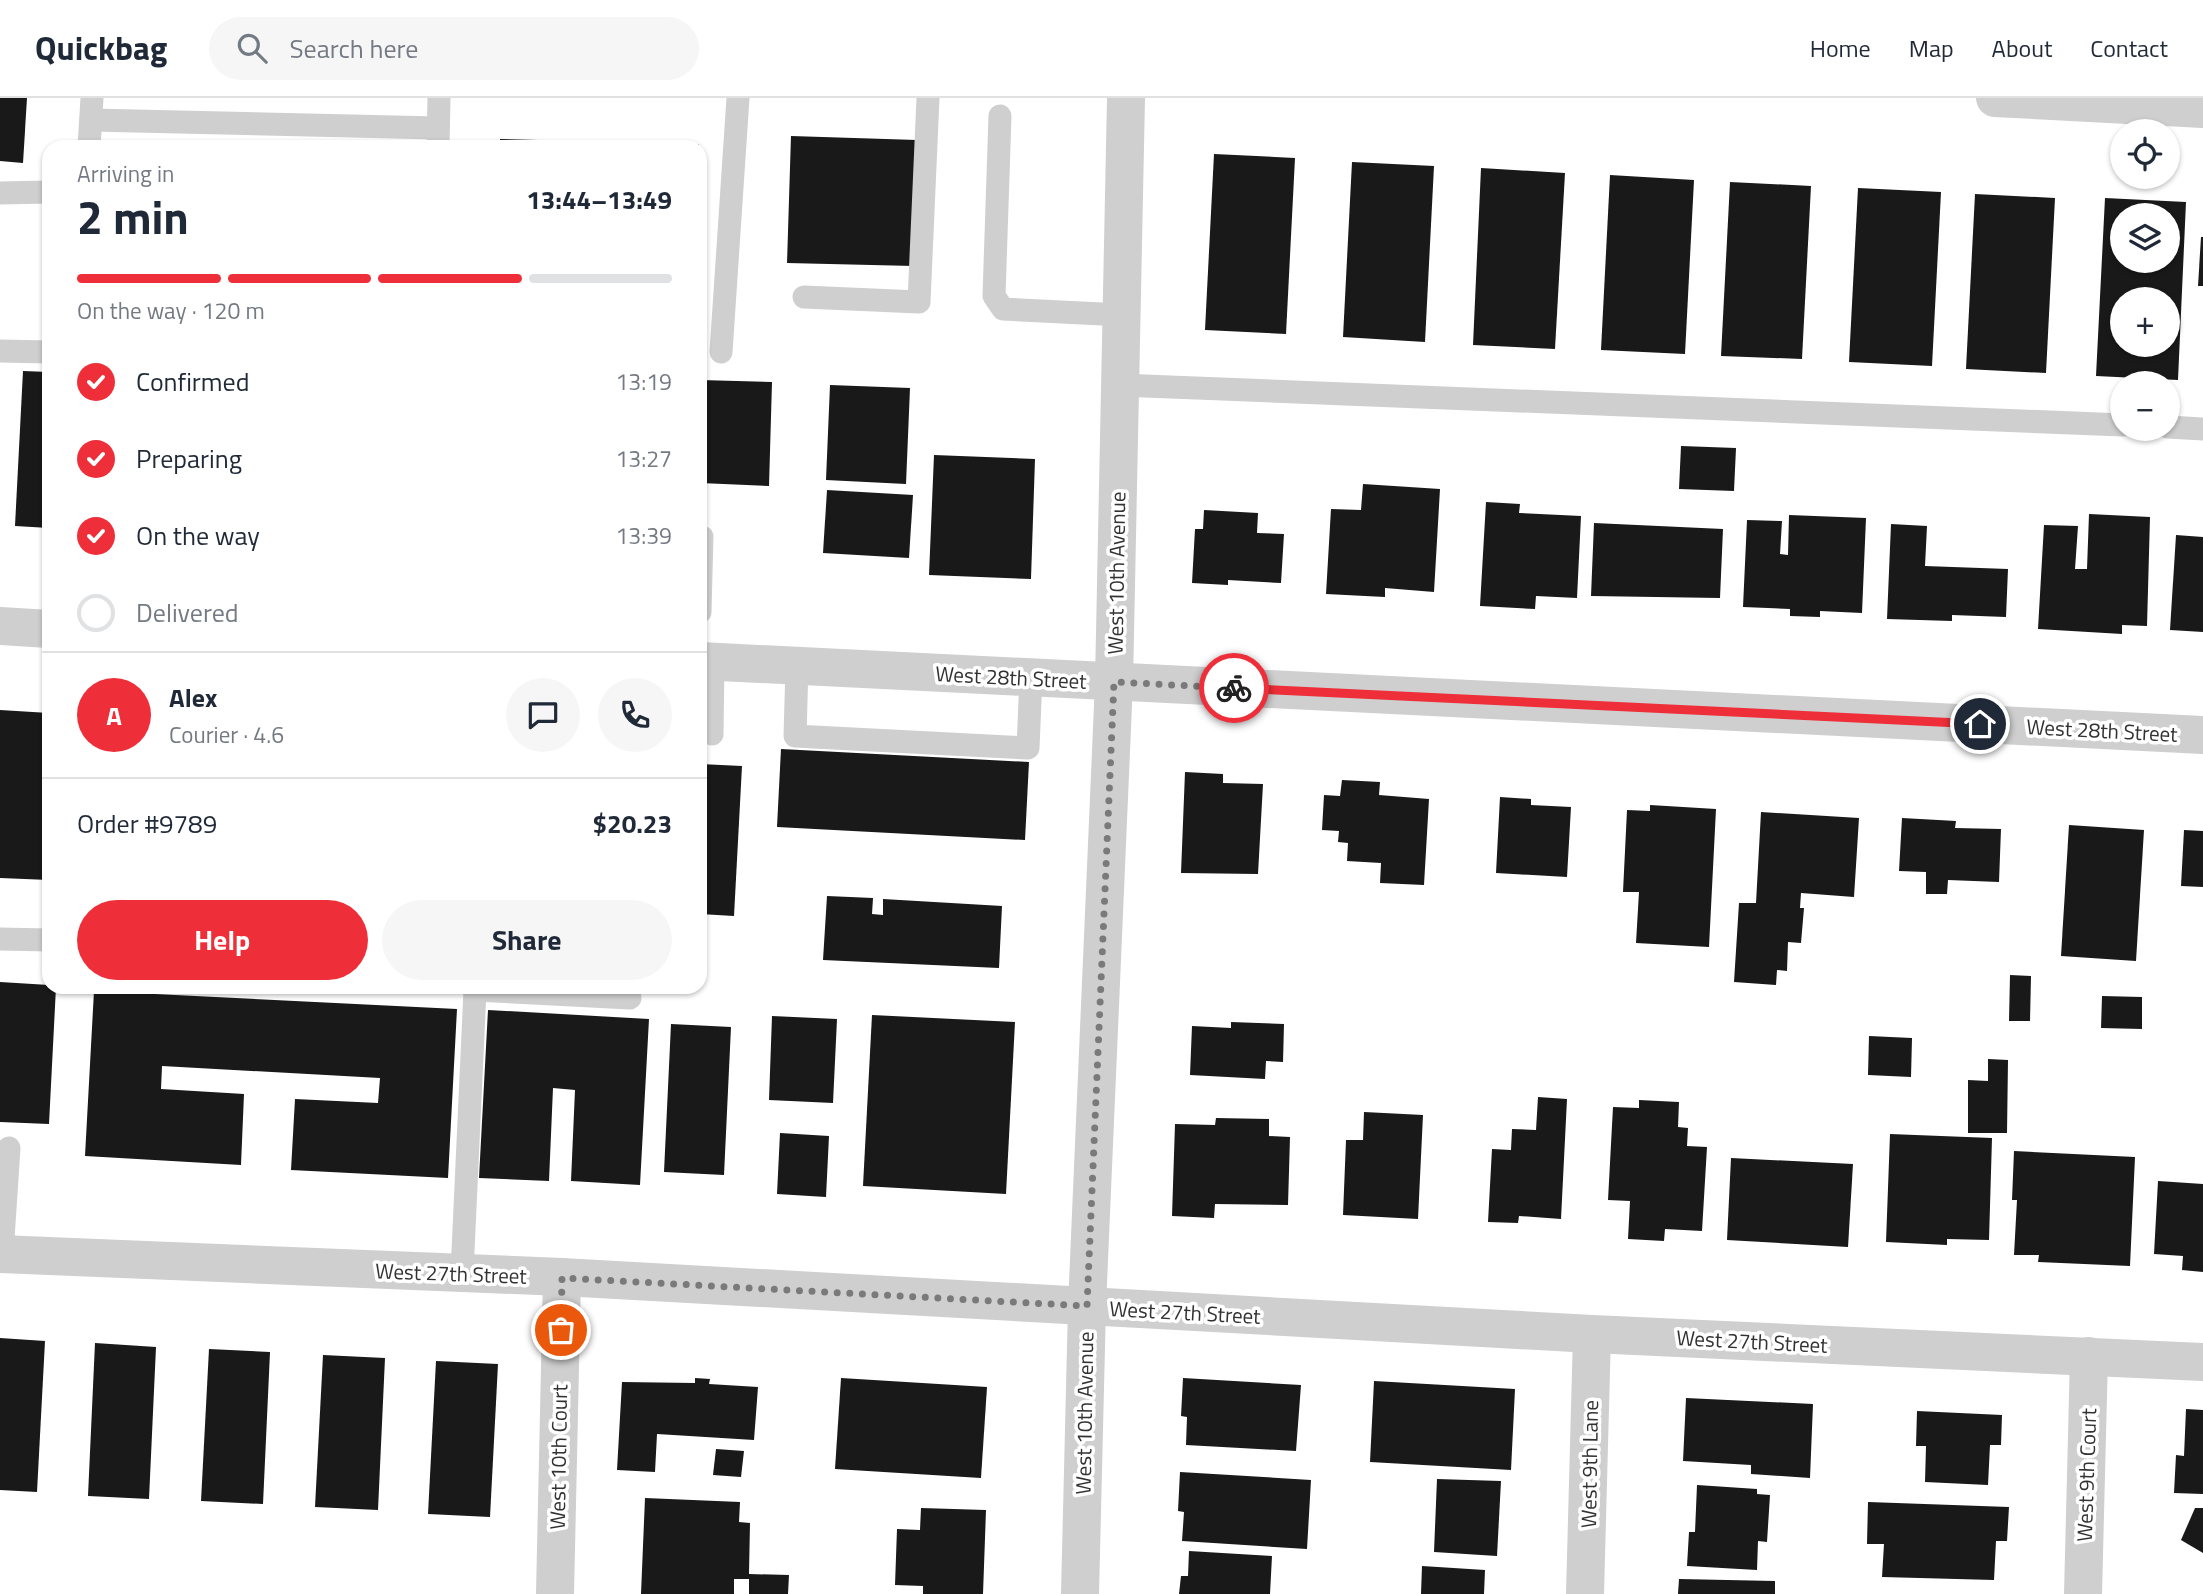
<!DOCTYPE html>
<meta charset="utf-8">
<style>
:root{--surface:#fff;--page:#f6f6f7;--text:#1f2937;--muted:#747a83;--line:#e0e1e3;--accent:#ee2f39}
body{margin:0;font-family:"Titillium Web",sans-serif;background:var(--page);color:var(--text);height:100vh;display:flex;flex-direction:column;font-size:26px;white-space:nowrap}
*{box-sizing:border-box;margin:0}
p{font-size:23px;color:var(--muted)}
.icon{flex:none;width:38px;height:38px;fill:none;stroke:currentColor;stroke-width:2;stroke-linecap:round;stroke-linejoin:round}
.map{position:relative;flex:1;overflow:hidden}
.details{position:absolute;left:42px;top:42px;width:665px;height:854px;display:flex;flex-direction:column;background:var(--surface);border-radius:21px;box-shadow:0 2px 5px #0004}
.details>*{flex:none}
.controls{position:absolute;left:2110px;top:21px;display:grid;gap:14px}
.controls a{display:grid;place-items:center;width:70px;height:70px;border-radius:50%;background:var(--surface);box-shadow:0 2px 5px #0004;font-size:35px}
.pin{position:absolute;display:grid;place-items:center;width:60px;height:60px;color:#fff;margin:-30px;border:4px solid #fff;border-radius:50%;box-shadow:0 2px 7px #0007}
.courier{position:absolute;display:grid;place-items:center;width:70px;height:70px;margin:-35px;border:5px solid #ee2f39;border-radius:50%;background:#fff;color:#222;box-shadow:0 2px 9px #0007}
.summary em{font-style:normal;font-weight:700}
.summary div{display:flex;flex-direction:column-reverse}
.summary{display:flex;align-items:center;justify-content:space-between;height:119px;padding:0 35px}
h1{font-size:46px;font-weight:700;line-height:52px}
.bar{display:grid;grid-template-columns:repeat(4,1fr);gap:10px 7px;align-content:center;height:84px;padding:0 35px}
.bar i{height:9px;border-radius:5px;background:var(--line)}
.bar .active{background:var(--accent)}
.bar p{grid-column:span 4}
.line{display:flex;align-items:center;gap:18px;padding:0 35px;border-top:2px solid var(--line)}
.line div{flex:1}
.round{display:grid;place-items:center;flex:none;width:74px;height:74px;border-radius:37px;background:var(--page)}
ol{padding:0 35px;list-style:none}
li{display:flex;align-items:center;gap:21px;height:77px}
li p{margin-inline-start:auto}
li .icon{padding:7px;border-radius:50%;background:var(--accent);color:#fff;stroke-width:4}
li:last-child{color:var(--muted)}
li i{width:38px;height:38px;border:4px solid var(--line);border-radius:50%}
.action{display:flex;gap:14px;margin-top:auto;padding:14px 35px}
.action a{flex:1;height:80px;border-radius:42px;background:var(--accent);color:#fff;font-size:28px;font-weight:700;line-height:80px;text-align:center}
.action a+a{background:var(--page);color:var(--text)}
header{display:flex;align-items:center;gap:42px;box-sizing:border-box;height:98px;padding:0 35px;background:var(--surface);border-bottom:2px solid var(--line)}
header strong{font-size:33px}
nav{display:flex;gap:38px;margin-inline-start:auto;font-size:24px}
.search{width:490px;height:63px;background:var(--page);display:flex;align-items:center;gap:18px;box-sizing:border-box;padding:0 24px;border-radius:38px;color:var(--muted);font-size:26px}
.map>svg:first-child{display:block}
.building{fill:#191919;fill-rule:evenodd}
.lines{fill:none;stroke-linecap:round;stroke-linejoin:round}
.service{stroke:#cfcfcf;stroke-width:23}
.minor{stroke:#cfcfcf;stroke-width:38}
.tertiary{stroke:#cfcfcf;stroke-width:38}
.done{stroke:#7a7a7a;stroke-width:7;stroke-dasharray:0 12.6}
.route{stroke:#ee2f39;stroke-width:9}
.labels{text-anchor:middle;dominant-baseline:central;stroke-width:7;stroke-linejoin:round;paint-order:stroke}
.street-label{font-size:21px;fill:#323232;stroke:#fff}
</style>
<header>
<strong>Quickbag</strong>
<div class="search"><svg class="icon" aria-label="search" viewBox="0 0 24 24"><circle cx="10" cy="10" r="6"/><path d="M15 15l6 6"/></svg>Search here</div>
<nav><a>Home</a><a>Map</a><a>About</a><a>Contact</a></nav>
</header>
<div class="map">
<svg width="2203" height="1496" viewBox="0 0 2203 1496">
<rect width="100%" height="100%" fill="#fff"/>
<g class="building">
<polygon points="0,0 27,0 23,65 0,63"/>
<polygon points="791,38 917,42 914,168 787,165"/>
<polygon points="500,41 699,46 699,49 500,49"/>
<polygon points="1214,56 1295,60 1286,236 1205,232"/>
<polygon points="1352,64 1434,68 1425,244 1343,239"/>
<polygon points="1481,70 1565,75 1555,251 1473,247"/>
<polygon points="1610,77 1694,82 1685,256 1601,252"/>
<polygon points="1730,84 1811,88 1802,261 1721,258"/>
<polygon points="1858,90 1941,94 1932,268 1849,264"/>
<polygon points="1975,96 2055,100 2046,275 1966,271"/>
<path d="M2105,100L2186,104L2178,282L2096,278ZM2123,117H2168V163H2123ZM2123,201H2168V247H2123Z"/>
<polygon points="2201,139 2203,139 2203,188 2198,188"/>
<polygon points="23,273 49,274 49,430 15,428"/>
<polygon points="700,282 772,284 769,388 700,385"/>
<polygon points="830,287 910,290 906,386 826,382"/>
<polygon points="1681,348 1736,350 1734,393 1679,391"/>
<polygon points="934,357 1035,361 1031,481 929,477"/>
<polygon points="1363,386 1440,391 1434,494 1385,490 1385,499 1326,496 1331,411 1361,412"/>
<polygon points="827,392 913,397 909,460 823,455"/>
<polygon points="1486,404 1520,406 1519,415 1581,418 1577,500 1536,498 1535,511 1480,508"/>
<polygon points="1204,412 1258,415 1257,435 1284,436 1281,485 1228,482 1228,487 1192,485 1195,431 1203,431"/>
<polygon points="2089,416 2150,419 2147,528 2122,527 2122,536 2038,531 2044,427 2078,428 2075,471 2087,471"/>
<polygon points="1789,417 1866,420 1862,515 1820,513 1820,519 1790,518 1790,511 1743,509 1747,422 1782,423 1780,456 1788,457"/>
<polygon points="1594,425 1723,431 1720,500 1591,498"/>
<polygon points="1891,426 1927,428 1925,468 2008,471 2006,519 1952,517 1952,523 1887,521"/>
<polygon points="2176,437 2203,439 2203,534 2170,532"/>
<polygon points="0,612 49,615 49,782 0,780"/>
<polygon points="781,651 1029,664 1025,742 777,729"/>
<polygon points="700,666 742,668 734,818 700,816"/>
<polygon points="1185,674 1223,676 1223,685 1263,686 1258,776 1181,775"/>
<polygon points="1342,682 1380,684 1379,697 1429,701 1424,787 1380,785 1381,765 1347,763 1348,745 1338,744 1339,733 1322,732 1324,697 1340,698"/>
<polygon points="1500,699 1531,701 1531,707 1571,709 1567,779 1496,775"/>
<polygon points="1650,707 1716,711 1709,849 1636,845 1639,794 1623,794 1627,712 1650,713"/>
<polygon points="1761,714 1859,720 1854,799 1801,795 1800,810 1804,810 1801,845 1788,844 1787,873 1777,872 1776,887 1734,884 1739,805 1756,805"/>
<polygon points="1902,720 1956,723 1955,730 2001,731 1999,784 1948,782 1947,796 1926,796 1926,774 1899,773"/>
<polygon points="2069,727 2144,732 2136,863 2061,858"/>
<polygon points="2184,732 2203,733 2203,789 2181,788"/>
<polygon points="827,798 873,800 872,816 883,817 883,801 1002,808 999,870 823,862"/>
<polygon points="2010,877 2031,878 2030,923 2009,923"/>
<polygon points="0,884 49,887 49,889 56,889 49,1026 0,1024"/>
<polygon points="94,893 457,911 448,1080 291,1072 295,1001 378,1005 380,980 162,968 161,991 244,996 241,1067 85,1058"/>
<polygon points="2102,898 2142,899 2142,931 2101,930"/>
<polygon points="488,912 649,921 640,1087 571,1083 575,992 553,990 549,1083 479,1080"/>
<polygon points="872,917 1015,924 1006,1096 863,1088"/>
<polygon points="772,918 837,921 833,1005 769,1002"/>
<polygon points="1231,924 1284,926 1283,964 1266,963 1265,981 1190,977 1192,928 1231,930"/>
<polygon points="671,926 731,929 724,1077 664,1074"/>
<polygon points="1869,938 1912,940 1911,979 1868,977"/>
<polygon points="1988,961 2008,962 2007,1035 1968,1035 1968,982 1988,983"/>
<polygon points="1538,999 1567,1001 1561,1121 1519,1118 1518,1125 1488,1124 1492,1051 1511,1052 1512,1031 1536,1032"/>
<polygon points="1639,1002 1679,1004 1678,1029 1688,1030 1687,1048 1707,1049 1702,1133 1665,1131 1664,1143 1628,1141 1630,1103 1608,1102 1613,1009 1639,1010"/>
<polygon points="1364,1014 1423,1017 1418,1121 1343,1117 1346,1042 1363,1042"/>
<polygon points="1216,1020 1269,1021 1269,1038 1290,1039 1288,1107 1215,1106 1214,1120 1172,1118 1175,1026 1215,1027"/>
<polygon points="780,1035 829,1038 826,1099 777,1096"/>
<polygon points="1890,1036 1992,1040 1989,1142 1947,1141 1947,1147 1886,1144"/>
<polygon points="2014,1053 2135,1059 2130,1168 2038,1164 2039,1157 2014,1157 2017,1102 2012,1102"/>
<polygon points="1731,1060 1853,1066 1848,1149 1727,1142"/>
<polygon points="2158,1083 2203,1086 2203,1174 2182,1172 2183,1158 2154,1156"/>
<polygon points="0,1240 45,1243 37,1394 0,1392"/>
<polygon points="95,1245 156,1249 149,1401 88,1398"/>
<polygon points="209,1251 270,1254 263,1406 201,1403"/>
<polygon points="323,1257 385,1260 378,1412 315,1409"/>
<polygon points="436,1263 498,1266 490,1419 428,1416"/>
<polygon points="695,1280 710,1281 709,1286 758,1289 754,1342 657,1336 655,1374 617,1372 622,1284 695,1285"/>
<polygon points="841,1280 987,1289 981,1380 835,1371"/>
<polygon points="1183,1280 1301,1287 1296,1353 1186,1347 1187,1319 1181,1318"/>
<polygon points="1374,1283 1515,1291 1511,1372 1370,1364"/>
<polygon points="1686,1300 1813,1306 1810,1380 1751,1376 1751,1367 1683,1363"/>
<polygon points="2186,1311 2203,1312 2203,1396 2174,1395 2176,1357 2184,1358"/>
<polygon points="1917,1313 2002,1317 2001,1347 1990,1347 1988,1387 1925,1384 1926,1348 1916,1348"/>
<polygon points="716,1351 744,1353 741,1379 713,1377"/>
<polygon points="1180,1374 1311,1382 1307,1451 1182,1443 1184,1414 1178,1413"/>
<polygon points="1437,1381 1501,1383 1497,1458 1434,1454"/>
<polygon points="1697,1387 1757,1391 1757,1396 1770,1397 1767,1444 1758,1443 1757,1472 1687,1468 1689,1434 1695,1434"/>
<polygon points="645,1400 740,1404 739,1424 750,1425 749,1476 789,1477 788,1496 749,1496 749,1481 734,1481 734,1496 641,1496"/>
<polygon points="1868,1404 2009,1409 2007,1443 1996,1443 1994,1482 1882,1479 1884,1446 1867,1446"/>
<polygon points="921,1410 986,1412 983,1496 923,1496 923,1488 895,1487 897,1431 920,1432"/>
<polygon points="2195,1410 2203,1410 2203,1455 2181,1442"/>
<polygon points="1189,1453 1272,1458 1270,1496 1179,1496 1181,1478 1188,1478"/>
<polygon points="1422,1468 1485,1472 1484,1496 1421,1496"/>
<polygon points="1679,1481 1775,1483 1775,1496 1678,1496"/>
</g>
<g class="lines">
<g class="service">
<polyline points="1000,18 994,198 1003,211 1122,217"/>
<polyline points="91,22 438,30"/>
<polyline points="89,49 92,0"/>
<polyline points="438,49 439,0"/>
<polyline points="0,95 49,94"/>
<polyline points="804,199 919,204 928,0"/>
<polyline points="0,253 49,254"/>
<polyline points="721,254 738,0"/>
<polyline points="1120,287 2123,327"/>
<polyline points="2168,329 2203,331"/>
<polyline points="700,439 702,439 700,514"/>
<polyline points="797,568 795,638 1028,650 1031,579"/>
<polyline points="712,636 713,564"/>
<polyline points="0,841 49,842"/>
<polyline points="472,889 475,892 630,900"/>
<polyline points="2,1156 9,1050"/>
<polyline points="462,1175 475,892"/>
</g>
<g class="minor">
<polyline points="0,528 49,531"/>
<polyline points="700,563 2203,637"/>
<polyline points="0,1156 562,1179 1592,1236 2203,1264"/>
<polyline points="555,1496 562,1179"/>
<polyline points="1080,1496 1087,1208 1114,584 1126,0"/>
<polyline points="1585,1496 1592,1236"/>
<polyline points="2083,1496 2089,1258"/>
</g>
<polyline class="tertiary" points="1995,0 2203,11"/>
</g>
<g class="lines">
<polyline class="done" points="561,1232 562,1180 1087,1208 1114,584 1234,590"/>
<polyline class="route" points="1234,590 1980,626"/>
</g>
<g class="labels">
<g class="street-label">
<text transform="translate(1116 475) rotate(-89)">West 10th Avenue</text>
<text transform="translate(1011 579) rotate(3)">West 28th Street</text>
<text transform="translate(2102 632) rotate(3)">West 28th Street</text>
<text transform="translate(451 1175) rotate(2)">West 27th Street</text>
<text transform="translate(1185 1214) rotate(3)">West 27th Street</text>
<text transform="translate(1752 1243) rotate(3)">West 27th Street</text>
<text transform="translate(1084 1315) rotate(-89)">West 10th Avenue</text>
<text transform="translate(558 1359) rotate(-89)">West 10th Court</text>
<text transform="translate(1589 1366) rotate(-89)">West 9th Lane</text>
<text transform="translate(2086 1377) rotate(-88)">West 9th Court</text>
</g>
</g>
</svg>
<div class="controls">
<a><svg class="icon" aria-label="locate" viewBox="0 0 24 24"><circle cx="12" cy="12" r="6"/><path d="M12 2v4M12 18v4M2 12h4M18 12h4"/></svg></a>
<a><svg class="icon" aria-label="layers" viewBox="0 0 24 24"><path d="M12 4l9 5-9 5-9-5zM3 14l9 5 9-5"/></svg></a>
<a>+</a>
<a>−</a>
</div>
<div class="pin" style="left:561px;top:1232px;background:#ea580c"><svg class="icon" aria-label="bag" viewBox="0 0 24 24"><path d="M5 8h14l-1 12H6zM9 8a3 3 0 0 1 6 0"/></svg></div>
<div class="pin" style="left:1980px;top:626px;background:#1f2937"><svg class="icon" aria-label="home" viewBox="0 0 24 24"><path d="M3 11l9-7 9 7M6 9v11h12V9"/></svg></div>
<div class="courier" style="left:1234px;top:590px"><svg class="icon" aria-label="bike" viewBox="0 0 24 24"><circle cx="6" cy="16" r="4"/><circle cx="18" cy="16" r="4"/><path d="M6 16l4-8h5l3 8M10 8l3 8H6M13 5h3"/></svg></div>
<section class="details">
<div class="summary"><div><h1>2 min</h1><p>Arriving in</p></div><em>13:44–13:49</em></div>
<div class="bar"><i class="active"></i><i class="active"></i><i class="active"></i><i></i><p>On the way · 120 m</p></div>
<ol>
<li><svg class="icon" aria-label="check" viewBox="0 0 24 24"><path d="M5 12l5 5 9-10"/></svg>Confirmed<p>13:19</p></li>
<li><svg class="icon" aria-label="check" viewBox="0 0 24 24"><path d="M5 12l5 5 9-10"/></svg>Preparing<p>13:27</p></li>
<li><svg class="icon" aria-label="check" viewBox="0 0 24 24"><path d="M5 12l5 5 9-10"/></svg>On the way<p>13:39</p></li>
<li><i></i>Delivered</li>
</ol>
<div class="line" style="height:126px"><b class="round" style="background:var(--accent);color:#fff">A</b><div><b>Alex</b><p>Courier · 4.6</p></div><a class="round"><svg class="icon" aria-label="chat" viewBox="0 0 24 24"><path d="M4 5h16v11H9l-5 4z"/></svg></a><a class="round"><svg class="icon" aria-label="phone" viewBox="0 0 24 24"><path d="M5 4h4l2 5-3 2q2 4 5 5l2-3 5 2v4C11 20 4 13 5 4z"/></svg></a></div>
<div class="line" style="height:91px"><div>Order #9789</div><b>$20.23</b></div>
<div class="action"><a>Help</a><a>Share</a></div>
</section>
</div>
